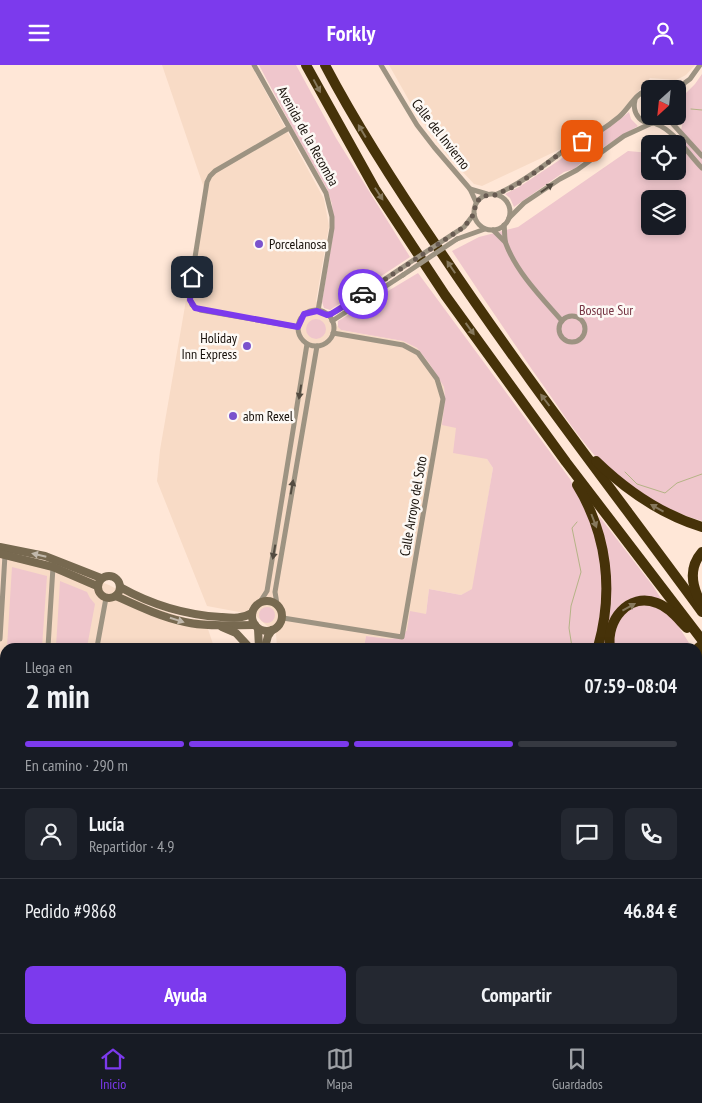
<!DOCTYPE html>
<html lang="es">
<meta charset="utf-8">
<style>
:root{--surface:#171b24;--page:#242831;--text:#f1f3f6;--muted:#9ea1a6;--line:#363941;--accent:#7c3aed}
body{margin:0;font-family:"PT Sans Narrow",sans-serif;background:var(--page);color:var(--text);height:100vh;display:flex;flex-direction:column;font-size:19px;white-space:nowrap}
*{box-sizing:border-box;margin:0}
p{font-size:16px;color:var(--muted)}
.icon{flex:none;width:28px;height:28px;fill:none;stroke:currentColor;stroke-width:2;stroke-linecap:round;stroke-linejoin:round}
.map{position:relative;flex:1;overflow:hidden}
.panel{position:absolute;left:0px;top:578px;width:702px;height:391px;display:flex;flex-direction:column;background:var(--surface);border-radius:15px 15px 0 0;box-shadow:0 2px 8px #0003}
.panel>*{flex:none}
.needle{width:32px;rotate:207deg}
.tools{position:absolute;left:641px;top:15px;display:grid;gap:10px}
.tools a{display:grid;place-items:center;width:45px;height:45px;border-radius:8px;background:var(--surface);box-shadow:0 2px 8px #0003;font-size:25px}
.pin{position:absolute;display:grid;place-items:center;width:42px;height:42px;color:#fff;margin:-21px;border-radius:10px;box-shadow:0 2px 8px #0006}
.courier{position:absolute;display:grid;place-items:center;width:50px;height:50px;margin:-25px;border:4px solid #7c3aed;border-radius:50%;background:#fff;color:#222;box-shadow:0 1px 6px #0007}
.headline em{font-style:normal;font-weight:600}
.headline div{display:flex;flex-direction:column-reverse}
.headline{display:flex;align-items:center;justify-content:space-between;height:85px;padding:0 25px}
h1{font-size:32px;font-weight:600;line-height:38px}
.bar{display:grid;grid-template-columns:repeat(4,1fr);gap:8px 5px;align-content:center;height:60px;padding:0 25px}
.bar i{height:6px;border-radius:4px;background:var(--line)}
.bar .on{background:var(--accent)}
.bar p{grid-column:span 4}
.line{display:flex;align-items:center;gap:12px;padding:0 25px;border-top:1px solid var(--line)}
.line div{flex:1}
.round{display:grid;place-items:center;flex:none;width:52px;height:52px;border-radius:8px;background:var(--page)}
.button{display:flex;gap:10px;margin-top:auto;padding:10px 25px}
.button a{flex:1;height:58px;border-radius:8px;background:var(--accent);color:#fff;font-size:20px;font-weight:600;line-height:58px;text-align:center}
.button a+a{background:var(--page);color:var(--text)}
header{display:flex;justify-content:space-between;align-items:center;height:65px;padding:0 25px;background:var(--accent);color:#fff;font-size:22px;font-weight:600}
.tabs{display:flex;justify-content:space-around;align-items:center;height:70px;border-top:1px solid var(--line);background:var(--surface);font-size:14px;color:var(--muted)}
.tabs a{display:grid;justify-items:center;gap:2px}
.tabs .on{color:var(--accent)}
.map>svg:first-child{display:block}
.built{fill:#f8dbc6}
.green{fill:#efc6cc;fill-rule:evenodd}
.lines{fill:none;stroke-linecap:round;stroke-linejoin:round}
.stream{stroke:#b5b386;stroke-width:1}
.street{stroke:#9d9382;stroke-width:5}
.secondary{stroke:#776950;stroke-width:8}
.highway{stroke:#463209;stroke-width:10}
.rail{stroke:#493e36;stroke-width:1;stroke-dasharray:6 6;stroke-linecap:butt}
.street-bridge{stroke:#9d9382;stroke-width:5}
.highway-bridge{stroke:#463209;stroke-width:10}
.oneway{fill:#86785c}
.oneway2{fill:#534b40}
.oneway3{fill:#c1b8ab}
.done{stroke:#685b52;stroke-width:5;stroke-dasharray:0 9}
.route{stroke:#7c3aed;stroke-width:6}
.poi-dot{fill:#7a53cd;stroke:#fdf9f5;stroke-width:2}
.labels{text-anchor:middle;dominant-baseline:central;stroke-width:5;stroke-linejoin:round;paint-order:stroke}
.street-label{font-size:14px;fill:#17100a;stroke:#fdf9f5}
.poi-label{font-size:14px;fill:#17100a;stroke:#fdf9f5;text-anchor:start}
.park-label{font-size:14px;fill:#763644;stroke:#fdf9f5}
</style>
<header><svg class="icon" aria-label="menu" viewBox="0 0 24 24"><path d="M4 6h16M4 12h16M4 18h16"/></svg>Forkly<svg class="icon" aria-label="person" viewBox="0 0 24 24"><circle cx="12" cy="8" r="4"/><path d="M4 21q1-7 8-7t8 7"/></svg></header>
<div class="map">
<svg width="702" height="968" viewBox="0 0 702 968">
<rect width="100%" height="100%" fill="#ffe7d7"/>
<g class="built">
<polygon points="162,0 251,0 324,134 329,161 316,236 341,265 403,276 417,283 429,298 444,322 445,333 456,363 487,394 493,403 473,524 461,530 429,524 426,549 407,565 402,572 390,574 366,571 364,582 277,582 276,569 255,550 207,541 157,416 160,385 205,126"/>
<polygon points="389,0 695,0 686,10 676,15 650,13 617,51 584,73 482,121 474,119 447,90 415,46"/>
<polygon points="0,486 53,498 109,520 149,541 186,553 205,555 214,582 5,582 5,804 0,803"/>
<polygon points="698,709 702,710 702,853 698,857"/>
<polygon points="351,964 503,964 497,968 351,968"/>
</g>
<g class="green">
<polygon points="259,0 296,0 336,73 410,192 330,245 324,243 322,237 334,164 332,139 327,124 295,68"/>
<path d="M702,9V456C666,446 621,420 596,392C573,366 555,336 535,309C507,268 479,227 452,186L479,172L518,162L628,86L650,88V106H678L677,79L682,61L685,29L695,19ZM650,134H678V161H650Z"/>
<polygon points="629,47 631,54 638,61 589,91 574,104 564,107 514,142 510,133 505,129 519,122 561,94 568,86 577,83 618,56"/>
<polygon points="418,208 570,414 595,466 603,508 602,546 595,582 364,582 366,571 390,574 402,572 407,565 410,546 426,549 429,524 461,530 472,524 493,403 487,394 453,388 456,363 442,360 445,333 444,322 429,298 417,283 403,276 341,265 338,262 338,256"/>
<circle cx="316" cy="264" r="10"/>
<polygon points="599,451 653,521 691,581 689,582 600,582 611,534"/>
<polygon points="12,502 47,511 42,582 7,582"/>
<polygon points="60,516 87,527 90,533 95,539 87,582 56,582"/>
<circle cx="267" cy="550" r="8"/>
<polygon points="702,609 702,710 698,709 698,613"/>
<polygon points="2,658 5,658 5,721 0,720"/>
<polygon points="0,754 5,754 5,799 0,798"/>
<polygon points="5,884 5,964 333,964 333,968 0,968 0,885"/>
<polygon points="702,889 702,968 602,968 607,964 698,964 698,893"/>
<polygon points="524,964 578,964 572,968 519,968"/>
</g>
<g class="lines">
<g class="stream">
<polyline points="691,44 702,45"/>
<polyline points="625,407 637,419 665,428 677,418 702,409"/>
<polyline points="572,582 569,563 571,541 581,507 572,463 577,457"/>
<polyline points="682,964 685,968"/>
</g>
<g class="street">
<polyline points="254,0 326,128 332,152 332,163 318,246"/>
<polyline points="381,0 417,60 434,82 470,124 476,137"/>
<polyline points="662,24 679,22"/>
<polyline points="678,26 679,22 690,14 700,0"/>
<path d="M635,35C630,55 653,67 666,51"/>
<polyline points="670,51 671,57 702,91"/>
<path d="M656,59C675,66 688,89 702,103"/>
<polyline points="289,63 215,106 210,111 207,117 189,230 192,240 200,245 298,262"/>
<polyline points="470,124 487,129"/>
<circle cx="492" cy="147" r="18"/>
<path d="M495,130C522,118 543,101 566,84C570,81 576,79 580,77C593,71 608,61 619,52C629,44 636,26 650,25"/>
<polyline points="509,153 524,138 560,114 577,105 624,71 650,59"/>
<path d="M504,160C505,166 504,173 506,179C517,208 542,233 562,256"/>
<polyline points="493,165 505,177"/>
<polyline points="453,169 464,162 474,149"/>
<polyline points="457,174 485,164"/>
<circle cx="316" cy="263" r="18"/>
<polyline points="327,250 337,246 400,204"/>
<circle cx="572" cy="264" r="13"/>
<polyline points="332,256 403,210"/>
<polyline points="260,537 267,526 307,279"/>
<polyline points="277,539 275,527 317,281"/>
<polyline points="283,553 402,572 443,334 437,314 418,288 403,280 333,268"/>
<polyline points="0,574 5,490"/>
<polyline points="48,582 53,502"/>
<polyline points="97,582 106,533"/>
<polyline points="0,647 5,648"/>
<polyline points="0,813 5,812"/>
<polyline points="0,834 5,835"/>
<polyline points="507,968 512,964"/>
</g>
<g class="secondary">
<polyline points="0,482 45,491 101,513"/>
<polyline points="0,489 53,502 97,521"/>
<circle cx="109" cy="522" r="11"/>
<path d="M120,522C152,540 185,550 221,552C233,553 242,554 252,548"/>
<path d="M116,531C138,541 161,552 185,557C207,562 232,560 255,560"/>
<circle cx="267" cy="551" r="15"/>
<polyline points="222,562 236,568 249,582"/>
<polyline points="258,564 259,582"/>
<polyline points="265,582 268,571 272,565"/>
<polyline points="698,928 702,925"/>
<polyline points="336,964 337,968"/>
<polyline points="345,964 346,968"/>
<polyline points="647,968 651,964"/>
</g>
<g class="highway">
<polyline points="306,0 375,124 445,230 566,397 702,575"/>
<path d="M325,0C359,65 399,126 440,186C523,310 614,427 702,547"/>
<path d="M596,396C627,426 660,449 702,462"/>
<path d="M577,420C607,469 614,526 598,582"/>
<path d="M700,536C691,519 689,502 702,487"/>
<path d="M610,582C606,556 628,527 657,538C669,542 678,554 687,563"/>
<polyline points="698,590 702,587"/>
<polyline points="698,600 702,596"/>
<polyline points="698,685 702,685"/>
<polyline points="698,693 702,695"/>
<polyline points="0,860 5,858"/>
<polyline points="0,880 5,878"/>
</g>
<g class="rail">
<polyline points="698,875 702,871"/>
<polyline points="587,968 592,964"/>
</g>
<g class="street-bridge">
<polyline points="400,204 453,169"/>
<polyline points="403,210 457,174"/>
</g>
<polyline class="highway-bridge" points="698,583 702,580"/>
</g>
<defs><path id="oneway-solid" d="M-6-.8H1V-3.2L6.5 0L1 3.2V.8H-6Z" transform="scale(1.25)"/></defs>
<g class="oneway">
<use href="#oneway-solid" transform="translate(317 21) rotate(62)"/>
<use href="#oneway-solid" transform="translate(362 66) rotate(-121)"/>
<use href="#oneway-solid" transform="translate(379 129) rotate(57)"/>
<use href="#oneway-solid" transform="translate(451 202) rotate(-124)"/>
<use href="#oneway-solid" transform="translate(470 264) rotate(54)"/>
<use href="#oneway-solid" transform="translate(545 335) rotate(-127)"/>
<use href="#oneway-solid" transform="translate(657 443) rotate(-151)"/>
<use href="#oneway-solid" transform="translate(594 456) rotate(69)"/>
<use href="#oneway-solid" transform="translate(629 542) rotate(-29)"/>
</g>
<g class="oneway2">
<use href="#oneway-solid" transform="translate(547 123) rotate(-35)"/>
<use href="#oneway-solid" transform="translate(300 327) rotate(99)"/>
<use href="#oneway-solid" transform="translate(292 422) rotate(-80)"/>
<use href="#oneway-solid" transform="translate(274 487) rotate(100)"/>
</g>
<g class="oneway3">
<use href="#oneway-solid" transform="translate(39 490) rotate(-167)"/>
<use href="#oneway-solid" transform="translate(177 555) rotate(18)"/>
</g>
<g class="lines">
<polyline class="done" points="363,229 464,162 474,149 476,137 483,131 495,130 515,121 537,106 567,83 582,76"/>
<polyline class="route" points="192,212 190,235 195,243 298,262 304,249 317,246 327,250 331,249 363,229"/>
</g>
<g class="poi-dot">
<circle cx="259" cy="179" r="5"/>
<circle cx="247" cy="281" r="5"/>
<circle cx="233" cy="351" r="5"/>
</g>
<g class="labels">
<g class="street-label">
<text transform="translate(441 69) rotate(52)">Calle del Invierno</text>
<text transform="translate(308 71) rotate(61)">Avenida de la Recomba</text>
<text transform="translate(413 441) rotate(-80)">Calle Arroyo del Soto</text>
</g>
<g class="poi-label">
<text x="269" y="179">Porcelanosa</text>
<text x="237" y="273" text-anchor="end">Holiday<tspan x="237" dy="16">Inn Express</tspan></text>
<text x="243" y="351">abm Rexel</text>
</g>
<g class="park-label">
<text x="606" y="245">Bosque Sur</text>
</g>
</g>
</svg>
<div class="tools">
<a><svg class="needle" viewBox="-14 -14 28 28"><path d="M0-13l5 13h-10z" fill="#e53935"/><path d="M0 13l5-13h-10z" fill="#9ea1a6"/></svg></a>
<a><svg class="icon" aria-label="locate" viewBox="0 0 24 24"><circle cx="12" cy="12" r="6"/><path d="M12 2v4M12 18v4M2 12h4M18 12h4"/></svg></a>
<a><svg class="icon" aria-label="layers" viewBox="0 0 24 24"><path d="M12 4l9 5-9 5-9-5zM3 14l9 5 9-5"/></svg></a>
</div>
<div class="pin" style="left:582px;top:76px;background:#ea580c"><svg class="icon" aria-label="bag" viewBox="0 0 24 24"><path d="M5 8h14l-1 12H6zM9 8a3 3 0 0 1 6 0"/></svg></div>
<div class="pin" style="left:192px;top:212px;background:#1f2937"><svg class="icon" aria-label="home" viewBox="0 0 24 24"><path d="M3 11l9-7 9 7M6 9v11h12V9"/></svg></div>
<div class="courier" style="left:363px;top:229px"><svg class="icon" aria-label="car" viewBox="0 0 24 24"><path d="M5 17H2v-5l4-1 3-4h7l3 4 3 1v5h-3M9 17h6M6 11h13"/><circle cx="7" cy="17" r="2"/><circle cx="17" cy="17" r="2"/></svg></div>
<section class="panel">
<div class="headline"><div><h1>2 min</h1><p>Llega en</p></div><em>07:59–08:04</em></div>
<div class="bar"><i class="on"></i><i class="on"></i><i class="on"></i><i></i><p>En camino · 290 m</p></div>
<div class="line" style="height:90px"><a class="round"><svg class="icon" aria-label="person" viewBox="0 0 24 24"><circle cx="12" cy="8" r="4"/><path d="M4 21q1-7 8-7t8 7"/></svg></a><div><b>Lucía</b><p>Repartidor · 4.9</p></div><a class="round"><svg class="icon" aria-label="chat" viewBox="0 0 24 24"><path d="M4 5h16v11H9l-5 4z"/></svg></a><a class="round"><svg class="icon" aria-label="phone" viewBox="0 0 24 24"><path d="M5 4h4l2 5-3 2q2 4 5 5l2-3 5 2v4C11 20 4 13 5 4z"/></svg></a></div>
<div class="line" style="height:65px"><div>Pedido #9868</div><b>46.84 €</b></div>
<div class="button"><a>Ayuda</a><a>Compartir</a></div>
</section>
</div>
<nav class="tabs">
<a class="on"><svg class="icon" aria-label="home" viewBox="0 0 24 24"><path d="M3 11l9-7 9 7M6 9v11h12V9"/></svg>Inicio</a>
<a><svg class="icon" aria-label="map" viewBox="0 0 24 24"><path d="M3 6l6-2 6 2 6-2v14l-6 2-6-2-6 2zM9 4v14M15 6v14"/></svg>Mapa</a>
<a><svg class="icon" aria-label="saved" viewBox="0 0 24 24"><path d="M7 4h10v16l-5-4-5 4z"/></svg>Guardados</a>
</nav>
